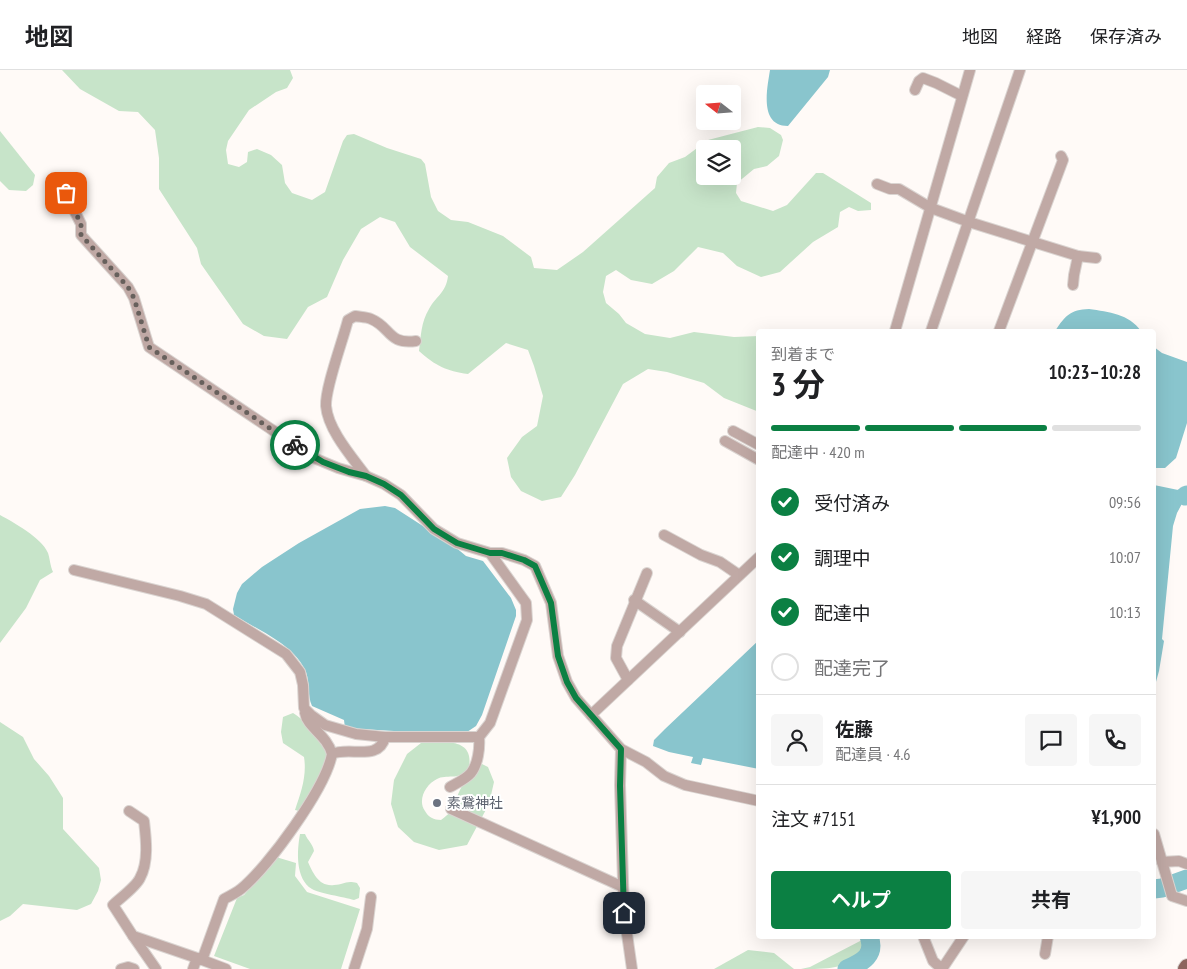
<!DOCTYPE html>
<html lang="ja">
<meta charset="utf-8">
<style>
:root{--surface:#fff;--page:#f6f6f6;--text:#202124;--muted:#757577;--line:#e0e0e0;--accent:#0b8043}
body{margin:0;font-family:"PT Sans Narrow","Noto Sans JP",sans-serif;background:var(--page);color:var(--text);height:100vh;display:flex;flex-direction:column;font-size:19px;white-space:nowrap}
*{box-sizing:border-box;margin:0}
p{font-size:16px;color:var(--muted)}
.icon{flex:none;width:28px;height:28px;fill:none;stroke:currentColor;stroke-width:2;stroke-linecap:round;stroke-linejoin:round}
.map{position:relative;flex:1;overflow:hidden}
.panel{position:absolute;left:756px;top:259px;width:400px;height:610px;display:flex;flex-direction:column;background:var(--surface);border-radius:5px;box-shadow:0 5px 20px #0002}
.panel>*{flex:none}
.needle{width:32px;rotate:287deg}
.tools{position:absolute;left:696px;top:15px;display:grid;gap:10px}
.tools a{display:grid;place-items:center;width:45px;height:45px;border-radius:5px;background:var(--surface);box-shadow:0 5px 20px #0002;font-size:25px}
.pin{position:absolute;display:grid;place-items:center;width:42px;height:42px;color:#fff;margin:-21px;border-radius:10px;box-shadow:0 2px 8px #0006}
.courier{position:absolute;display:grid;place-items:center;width:50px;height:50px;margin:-25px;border:4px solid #0b8043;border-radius:50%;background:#fff;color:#222;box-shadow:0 1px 6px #0007}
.head em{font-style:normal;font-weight:700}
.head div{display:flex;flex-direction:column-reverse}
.head{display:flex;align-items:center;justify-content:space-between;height:85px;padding:0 15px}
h1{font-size:32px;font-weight:700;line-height:38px}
.bar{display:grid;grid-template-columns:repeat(4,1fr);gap:8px 5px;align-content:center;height:60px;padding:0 15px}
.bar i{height:6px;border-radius:4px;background:var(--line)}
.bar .current{background:var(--accent)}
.bar p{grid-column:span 4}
.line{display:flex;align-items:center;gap:12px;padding:0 15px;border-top:1px solid var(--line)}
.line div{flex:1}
.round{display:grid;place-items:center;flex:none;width:52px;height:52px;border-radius:5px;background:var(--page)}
ol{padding:0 15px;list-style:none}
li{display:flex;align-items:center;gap:15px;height:55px}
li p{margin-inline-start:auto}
li .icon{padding:5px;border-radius:50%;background:var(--accent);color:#fff;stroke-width:4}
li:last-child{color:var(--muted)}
li i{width:28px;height:28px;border:2px solid var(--line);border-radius:50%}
.cta{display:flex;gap:10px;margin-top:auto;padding:10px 15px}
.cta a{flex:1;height:58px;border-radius:5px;background:var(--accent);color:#fff;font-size:20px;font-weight:700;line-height:58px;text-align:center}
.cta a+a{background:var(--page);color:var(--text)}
header{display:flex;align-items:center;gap:30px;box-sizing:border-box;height:70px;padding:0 25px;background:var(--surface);border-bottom:1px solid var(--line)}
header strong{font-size:24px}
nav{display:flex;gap:28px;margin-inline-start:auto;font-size:18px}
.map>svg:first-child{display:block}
.green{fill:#c7e4c9;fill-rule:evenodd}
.water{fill:#89c5cd}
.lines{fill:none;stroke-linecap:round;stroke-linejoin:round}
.river{stroke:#89c5cd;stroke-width:19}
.minor-casing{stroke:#dad4d1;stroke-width:12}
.major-casing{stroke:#dad4d1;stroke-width:16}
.minor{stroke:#c0a9a5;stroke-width:10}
.major{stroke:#8d655e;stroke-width:14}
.done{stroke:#67605c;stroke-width:5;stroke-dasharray:0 9}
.route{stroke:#0b8043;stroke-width:6}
.worship-dot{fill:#6b7280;stroke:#fff;stroke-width:2}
.labels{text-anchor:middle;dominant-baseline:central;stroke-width:4;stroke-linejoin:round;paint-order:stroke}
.worship-label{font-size:14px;fill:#5b616d;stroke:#fff;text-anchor:start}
</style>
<header>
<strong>地図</strong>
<nav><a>地図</a><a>経路</a><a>保存済み</a></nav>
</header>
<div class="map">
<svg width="1187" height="899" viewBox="0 0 1187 899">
<rect width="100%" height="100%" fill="#fffaf7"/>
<g class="green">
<path d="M62,0H290L293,8L287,18L276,22L249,40L228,71L226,80L228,94L239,97L247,92L248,82L257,79L271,85L282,95L285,113L292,123L312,130L325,122L343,71L347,65L354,64L387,78L421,89L425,94L431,127L438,141L451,150L468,152L503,166L531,187L534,198L557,200L583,182L655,118L657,107L669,93L685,87L708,70L758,57L770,58L781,65L783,70L779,86L767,96L754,99L737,113L736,123L741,131L773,141L787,135L816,103H823L871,133V140L858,141L849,137L840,142L838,157L813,172L780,202L761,207L737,196L723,183L698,177L674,201L652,214L631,210L616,200L606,206L603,222L606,233L619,244L626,253L645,264L670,268L694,262L734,267L759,266V342L724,328L704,313L667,302L648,299L623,314L575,405L561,427L542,431L521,421L511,407L507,388L522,367L537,356L543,326L534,296L528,280L506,273L468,304C446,301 436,296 419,281C421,266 421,252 429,239C436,226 446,223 448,206L410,177L395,152L380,147L361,159L343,190L327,227L308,237L287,269L264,266L243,254L201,194L197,178L159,119V88L155,60L138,42L119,41L80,19ZM705,79H732V106H705Z"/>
<polygon points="0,61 35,105 33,115 26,121 9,120 0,111"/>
<path d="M0,445C13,452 42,468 48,483C50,489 50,495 53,502L40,510L26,538L0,573Z"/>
<path d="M293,643C305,651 324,666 326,681C329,698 308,727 299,741L295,740C301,722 307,706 304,687L283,673L281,662L283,647Z"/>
<polygon points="0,652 23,667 34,689 49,706 63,728 63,759 99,798 101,810 98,821 91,834 77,840 23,834 10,846 0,851"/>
<path d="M421,673C435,673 465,667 469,686C470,691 470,697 466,701C459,710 446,704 437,709C426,714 417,730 425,741C428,747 434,750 441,750C459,737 452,735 461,718C464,712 476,698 482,694L488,697L494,712L489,734L467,775L439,780L414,772L398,757L391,734L394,710L407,684Z"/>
<path d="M300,764H305C308,771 313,774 314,781L308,792C313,803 319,817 334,815C344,815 345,810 357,813L360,818L359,828L354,830C344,827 318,823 312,819C295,809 297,780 300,764Z"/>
<polygon points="276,787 296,793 295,806 307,822 360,839 341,899 250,899 214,886 237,828 244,825"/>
<path d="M862,870L866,873L865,883C845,899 827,899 801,899L810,897Z"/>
<polygon points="748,880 774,883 794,899 714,899"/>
</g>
<g class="water">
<path d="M770,0H830L828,7L788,56C759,56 767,19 770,0Z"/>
<path d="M1089,239C1109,242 1129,244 1141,261H1055C1066,245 1070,240 1089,239Z"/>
<polygon points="1154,277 1162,283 1187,292 1187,353 1176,388 1165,398 1154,398"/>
<polygon points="1154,415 1183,421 1185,428 1177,443 1173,456 1162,569 1164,571 1159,601 1154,619"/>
<path d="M385,436L395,438L454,476L466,486L483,491L511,528L516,540V546L482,645L476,656L467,662L394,661L345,658L344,650L312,636C307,625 310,613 306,602C295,575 258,560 234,545L233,539L237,523L242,514L262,497L299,473L360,439Z"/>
<polygon points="759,570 759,699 703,688 701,695 691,693 693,687 669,682 653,676 654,670 665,659"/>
</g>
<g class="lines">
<g class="river">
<polyline points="1185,426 1187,425"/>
<polyline points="1154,819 1162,818 1187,809"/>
<path d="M847,899C863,892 876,885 869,866"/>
</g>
<defs>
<g id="minor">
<polyline points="915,20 919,11 923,8 936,13 962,26"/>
<polyline points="58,108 81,154 81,165 128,217 134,228 149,277 314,388 338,398 366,406 384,414 401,425 434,459 457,473 490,483 502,483 524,490 535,496 551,533 558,586 567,612 576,628 621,679 646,692 664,706 685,715 759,731"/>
<polyline points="877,114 890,119 899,119 931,138 969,152 1078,186 1074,205 1073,215"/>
<polyline points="1078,186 1096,188"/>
<polyline points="895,261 970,0"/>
<polyline points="931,261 1020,0"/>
<polyline points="999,261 1063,90 1061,86"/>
<polyline points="733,361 759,375"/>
<polyline points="725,371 759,390"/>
<path d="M366,406C352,387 328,360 326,336C325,318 343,270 348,250L355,246C360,247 366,247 371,249C391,257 388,275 416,271"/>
<polyline points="664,465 701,485 720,492 739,505"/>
<polyline points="74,500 180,526 206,534 286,584 300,602 303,615 304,638 311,645 325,655 356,664 385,667 479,667 490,653 527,550 526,533 490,483"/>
<polyline points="634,530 680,562"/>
<polyline points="628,610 616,588 617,576 647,503"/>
<polyline points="591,645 759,487"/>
<polyline points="621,679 620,715 624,843 632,899"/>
<path d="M332,684C349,676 379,692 385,667"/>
<path d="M450,717C457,713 466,709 471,703C478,694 480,678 479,667"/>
<polyline points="451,739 623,817"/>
<path d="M129,741L144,751C146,768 149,792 140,808C136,817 120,828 113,835L133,866L197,888"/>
<polyline points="1154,764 1172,826 1187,831"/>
<polyline points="1162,792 1179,791 1187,794"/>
<polyline points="133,866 156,899"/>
<polyline points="923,866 933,891 942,899"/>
<polyline points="1045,884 1048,866"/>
<path d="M202,890L224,829C230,826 236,823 241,819C268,797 326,718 332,684C327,665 307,657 305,643"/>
<polyline points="121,899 128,897 134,899"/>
<polyline points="193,899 197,888 226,899"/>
<polyline points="354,899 367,859 371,827"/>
<polyline points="942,899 964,866"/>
</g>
<polyline id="major" points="1185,899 1187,896"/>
</defs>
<use href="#minor" class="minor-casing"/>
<use href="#major" class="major-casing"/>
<use href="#minor" class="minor"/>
<use href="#major" class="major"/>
</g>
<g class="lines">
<polyline class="done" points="66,123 81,154 81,165 128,217 134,228 149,277 295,375"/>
<polyline class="route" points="295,375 323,392 349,402 366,406 384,414 401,425 434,459 457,473 490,483 502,483 524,490 535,496 551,533 558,586 567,612 576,628 621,679 620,716 624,843"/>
</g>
<circle class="worship-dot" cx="437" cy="733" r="5"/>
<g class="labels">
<g class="worship-label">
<text x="447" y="733">素鵞神社</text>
</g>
</g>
</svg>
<div class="tools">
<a><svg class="needle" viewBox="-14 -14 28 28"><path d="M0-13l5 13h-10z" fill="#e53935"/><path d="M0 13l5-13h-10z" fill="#757577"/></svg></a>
<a><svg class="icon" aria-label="layers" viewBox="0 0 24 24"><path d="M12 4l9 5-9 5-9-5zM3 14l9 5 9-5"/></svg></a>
</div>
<div class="pin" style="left:66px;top:123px;background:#ea580c"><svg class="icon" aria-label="bag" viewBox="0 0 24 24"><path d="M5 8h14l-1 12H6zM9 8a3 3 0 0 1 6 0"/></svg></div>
<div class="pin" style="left:624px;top:843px;background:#1f2937"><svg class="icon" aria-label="home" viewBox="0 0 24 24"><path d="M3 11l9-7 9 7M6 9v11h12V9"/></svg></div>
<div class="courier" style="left:295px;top:375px"><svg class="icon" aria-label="bike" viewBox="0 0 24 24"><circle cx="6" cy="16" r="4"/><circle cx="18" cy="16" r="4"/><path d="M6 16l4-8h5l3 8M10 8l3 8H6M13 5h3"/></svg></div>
<section class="panel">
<div class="head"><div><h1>3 分</h1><p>到着まで</p></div><em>10:23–10:28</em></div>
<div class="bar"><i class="current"></i><i class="current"></i><i class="current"></i><i></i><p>配達中 · 420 m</p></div>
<ol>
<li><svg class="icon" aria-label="check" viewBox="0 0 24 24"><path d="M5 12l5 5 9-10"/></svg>受付済み<p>09:56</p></li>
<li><svg class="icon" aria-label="check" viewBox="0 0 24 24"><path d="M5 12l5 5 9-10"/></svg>調理中<p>10:07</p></li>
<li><svg class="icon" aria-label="check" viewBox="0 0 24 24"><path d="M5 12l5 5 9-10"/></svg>配達中<p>10:13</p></li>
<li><i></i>配達完了</li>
</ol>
<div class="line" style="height:90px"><a class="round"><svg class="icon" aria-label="person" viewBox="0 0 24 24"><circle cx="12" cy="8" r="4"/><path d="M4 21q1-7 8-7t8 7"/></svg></a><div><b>佐藤</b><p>配達員 · 4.6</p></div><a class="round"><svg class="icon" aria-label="chat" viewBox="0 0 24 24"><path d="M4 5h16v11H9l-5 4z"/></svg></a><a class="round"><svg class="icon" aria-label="phone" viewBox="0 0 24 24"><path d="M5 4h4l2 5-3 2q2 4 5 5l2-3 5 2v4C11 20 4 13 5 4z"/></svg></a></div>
<div class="line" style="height:65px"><div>注文 #7151</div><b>¥1,900</b></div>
<div class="cta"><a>ヘルプ</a><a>共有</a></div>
</section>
</div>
